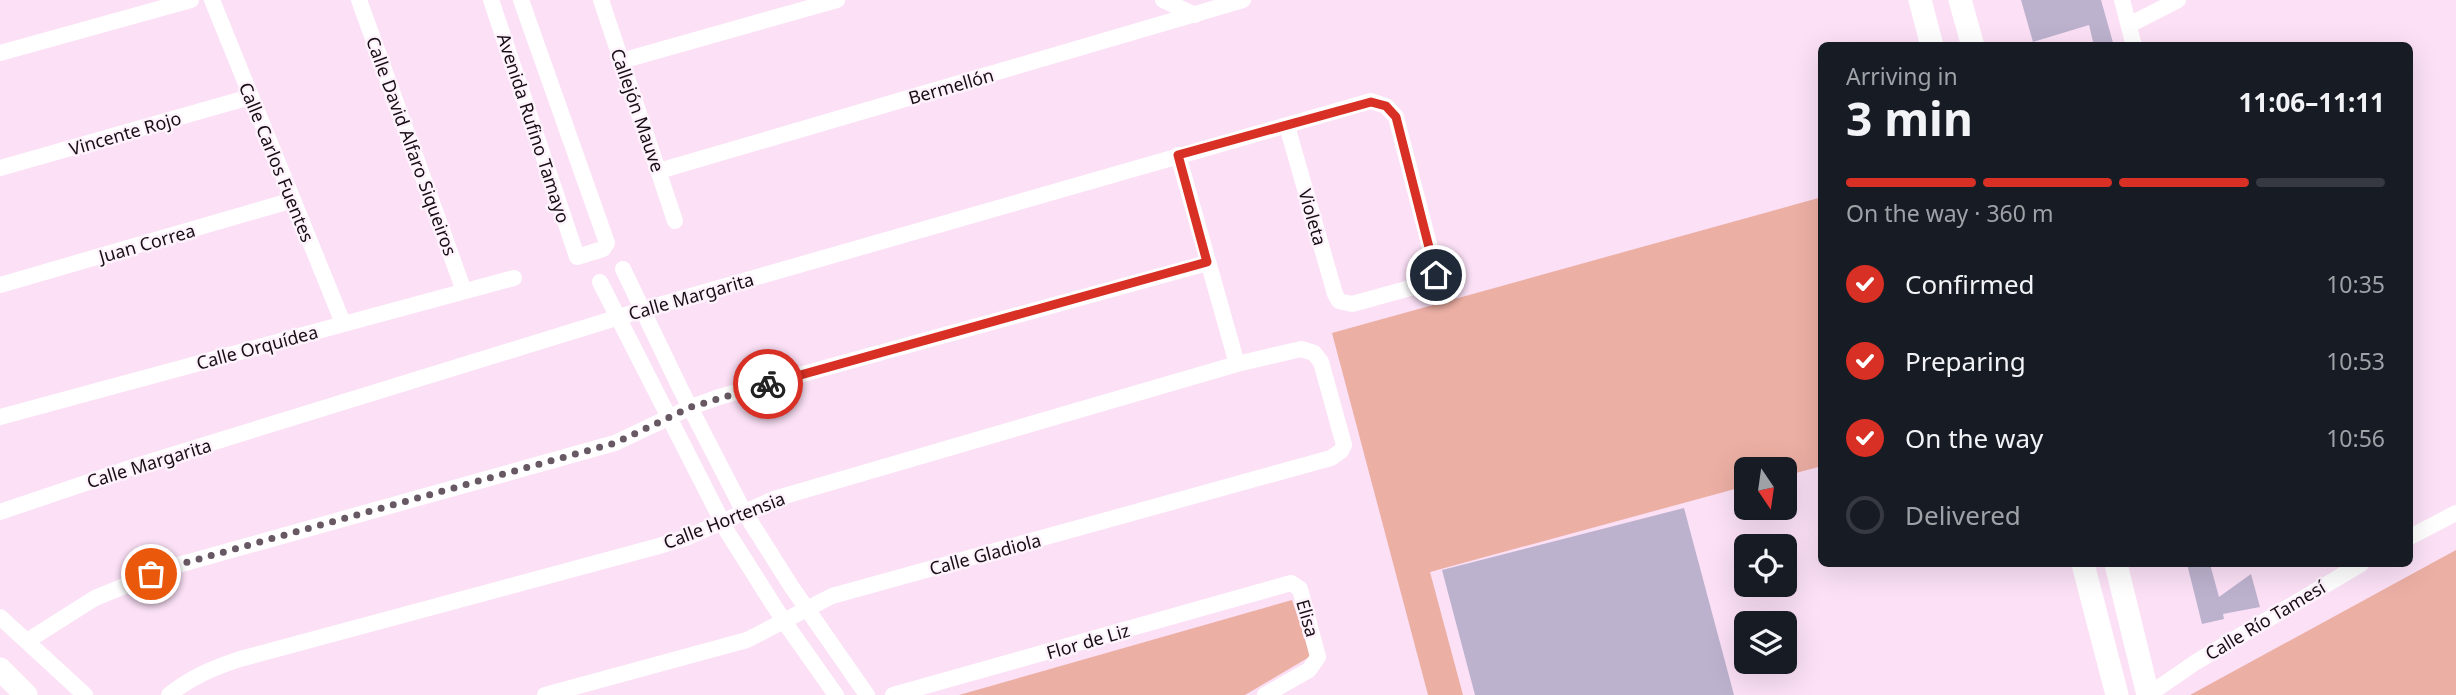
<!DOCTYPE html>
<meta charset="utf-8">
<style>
:root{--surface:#171b24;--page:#20242c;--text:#f1f3f6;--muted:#9ea1a6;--line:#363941;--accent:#d93025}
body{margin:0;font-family:"Noto Sans",sans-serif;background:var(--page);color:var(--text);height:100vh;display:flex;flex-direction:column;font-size:26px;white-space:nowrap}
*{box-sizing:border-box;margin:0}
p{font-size:23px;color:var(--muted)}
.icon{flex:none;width:38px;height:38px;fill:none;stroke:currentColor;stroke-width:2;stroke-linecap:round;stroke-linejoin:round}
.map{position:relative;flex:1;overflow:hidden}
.panel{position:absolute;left:1818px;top:42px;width:595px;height:525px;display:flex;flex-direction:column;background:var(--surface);border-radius:10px;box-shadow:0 7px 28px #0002}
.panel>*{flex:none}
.needle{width:46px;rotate:167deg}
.controls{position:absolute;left:1734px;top:457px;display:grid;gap:14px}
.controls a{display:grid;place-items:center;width:63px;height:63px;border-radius:10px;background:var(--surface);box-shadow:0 7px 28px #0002;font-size:35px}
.pin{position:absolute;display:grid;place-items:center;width:60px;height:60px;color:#fff;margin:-30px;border:4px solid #fff;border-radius:50%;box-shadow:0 2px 7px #0007}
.courier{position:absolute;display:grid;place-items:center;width:70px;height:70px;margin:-35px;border:5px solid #d93025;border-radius:50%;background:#fff;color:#222;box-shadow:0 2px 9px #0007}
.summary em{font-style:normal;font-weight:700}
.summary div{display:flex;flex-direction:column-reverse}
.summary{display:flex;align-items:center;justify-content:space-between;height:119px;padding:0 28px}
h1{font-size:46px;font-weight:700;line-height:52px}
.bar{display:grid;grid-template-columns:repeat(4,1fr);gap:10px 7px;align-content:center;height:84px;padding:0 28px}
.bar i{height:9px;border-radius:5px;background:var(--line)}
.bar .on{background:var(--accent)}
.bar p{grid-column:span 4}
ol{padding:0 28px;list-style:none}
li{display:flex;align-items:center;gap:21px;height:77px}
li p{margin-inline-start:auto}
li .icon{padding:7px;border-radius:50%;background:var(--accent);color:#fff;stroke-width:4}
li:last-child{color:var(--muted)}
li i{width:38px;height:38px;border:4px solid var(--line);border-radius:50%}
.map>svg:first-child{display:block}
.green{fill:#ecafa4}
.building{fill:#bdb2ce}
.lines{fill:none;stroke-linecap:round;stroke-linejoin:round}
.street{stroke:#fff;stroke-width:16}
.secondary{stroke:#fff;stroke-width:23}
.done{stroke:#675864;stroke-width:7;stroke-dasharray:0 12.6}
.route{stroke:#d93025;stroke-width:9}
.labels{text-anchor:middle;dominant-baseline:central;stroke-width:5;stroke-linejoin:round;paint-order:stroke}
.street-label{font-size:18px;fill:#170e15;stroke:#fef3fc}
</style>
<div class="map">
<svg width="2456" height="695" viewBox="0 0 2456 695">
<rect width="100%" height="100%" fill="#fbe0f6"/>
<g class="green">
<polygon points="1822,197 1822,466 1785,476 1785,469 1746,469 1746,486 1430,572 1463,695 1428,695 1332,333"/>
<polygon points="2456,550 2456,695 2190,695"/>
<polygon points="1292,600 1311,656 1245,695 959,695"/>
</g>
<g class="building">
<polygon points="2021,0 2101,0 2114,46 2094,46 2089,25 2033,42"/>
<polygon points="1684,508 1734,695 1475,695 1442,570"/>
<polygon points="2187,564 2210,564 2219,597 2251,574 2260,607 2223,614 2224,619 2202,624"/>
</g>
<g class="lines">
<g class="street">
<polyline points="212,0 343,323"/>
<polyline points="359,0 464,291"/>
<polyline points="491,0 577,257 603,249 607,243 521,0"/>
<polyline points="601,0 675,221"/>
<polyline points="1163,0 1195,15"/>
<polyline points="2122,0 2134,46"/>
<polyline points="2129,25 2178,0"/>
<polyline points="0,53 191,0"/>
<polyline points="621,61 837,0"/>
<polyline points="1178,155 1237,364"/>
<polyline points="0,168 250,97"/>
<polyline points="659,171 1243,0"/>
<polyline points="623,269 680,388 743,510 791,586 867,695"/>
<polyline points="600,282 728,533 783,620 836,695"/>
<polyline points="0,285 293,200"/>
<polyline points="0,417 514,278"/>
<polyline points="0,512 130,468 642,310 1371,101 1386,106 1396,117 1436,271 1432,282 1352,304 1339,301 1335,294 1287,126"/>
<polyline points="2410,537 2456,513"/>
<polyline points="0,617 85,695"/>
<polyline points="27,641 95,598 171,567 615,443 691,407 719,397 1207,263"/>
<path d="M169,695C191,677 213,668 240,659L659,546L688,537L774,499L1237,364L1301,349L1314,353L1321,362L1344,445L1341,451L1331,458L832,596L747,640L545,695"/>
<polyline points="893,695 1291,583 1300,589 1318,657 1309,670 1265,695"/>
<polyline points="2148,695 2196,662 2361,564"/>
</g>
<g class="secondary">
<polyline points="1920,0 1932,46"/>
<polyline points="1960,0 1973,46"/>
<polyline points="2083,564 2117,695"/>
<polyline points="2116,564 2148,695"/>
<polyline points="0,669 26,695"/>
</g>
</g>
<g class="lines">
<polyline class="done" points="151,574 170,567 615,443 691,407 768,384"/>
<polyline class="route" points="768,384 1207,262 1178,155 1371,102 1386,106 1396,117 1436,275"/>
</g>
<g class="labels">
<g class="street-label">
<text transform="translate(951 86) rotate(-16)">Bermellón</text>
<text transform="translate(638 110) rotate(71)">Callejón Mauve</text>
<text transform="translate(534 128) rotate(72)">Avenida Rufino Tamayo</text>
<text transform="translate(125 133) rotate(-16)">Vincente Rojo</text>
<text transform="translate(412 146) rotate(70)">Calle David Alfaro Siqueiros</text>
<text transform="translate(277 162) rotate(68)">Calle Carlos Fuentes</text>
<text transform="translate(1313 217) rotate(74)">Violeta</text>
<text transform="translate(147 243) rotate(-16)">Juan Correa</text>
<text transform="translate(691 296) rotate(-16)">Calle Margarita</text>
<text transform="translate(257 347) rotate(-15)">Calle Orquídea</text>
<text transform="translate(149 463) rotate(-17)">Calle Margarita</text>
<text transform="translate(724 520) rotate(-21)">Calle Hortensia</text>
<text transform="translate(985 554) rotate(-15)">Calle Gladiola</text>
<text transform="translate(1308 618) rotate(74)">Elisa</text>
<text transform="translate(2265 620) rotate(-31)">Calle Río Tamesí</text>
<text transform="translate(1088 641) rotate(-16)">Flor de Liz</text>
</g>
</g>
</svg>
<div class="controls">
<a><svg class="needle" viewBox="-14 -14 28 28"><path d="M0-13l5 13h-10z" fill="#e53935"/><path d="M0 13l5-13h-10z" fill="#9ea1a6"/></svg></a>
<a><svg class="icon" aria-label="locate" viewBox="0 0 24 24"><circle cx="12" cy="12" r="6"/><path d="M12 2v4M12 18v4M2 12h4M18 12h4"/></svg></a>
<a><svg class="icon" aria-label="layers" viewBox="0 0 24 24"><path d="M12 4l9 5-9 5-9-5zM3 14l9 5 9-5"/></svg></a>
</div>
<div class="pin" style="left:151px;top:574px;background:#ea580c"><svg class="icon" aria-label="bag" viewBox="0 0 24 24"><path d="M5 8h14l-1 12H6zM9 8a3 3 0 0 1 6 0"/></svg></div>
<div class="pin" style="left:1436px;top:275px;background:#1f2937"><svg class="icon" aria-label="home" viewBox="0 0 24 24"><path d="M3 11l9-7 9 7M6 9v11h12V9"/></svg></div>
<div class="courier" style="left:768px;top:384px"><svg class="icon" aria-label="bike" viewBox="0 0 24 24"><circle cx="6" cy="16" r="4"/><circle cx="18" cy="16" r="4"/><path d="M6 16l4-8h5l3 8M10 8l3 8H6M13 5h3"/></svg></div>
<section class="panel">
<div class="summary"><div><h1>3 min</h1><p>Arriving in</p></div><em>11:06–11:11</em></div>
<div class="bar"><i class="on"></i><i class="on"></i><i class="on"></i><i></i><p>On the way · 360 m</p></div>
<ol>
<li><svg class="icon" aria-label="check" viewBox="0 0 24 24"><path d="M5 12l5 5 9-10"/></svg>Confirmed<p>10:35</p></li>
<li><svg class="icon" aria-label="check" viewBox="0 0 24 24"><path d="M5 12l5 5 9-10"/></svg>Preparing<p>10:53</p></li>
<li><svg class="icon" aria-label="check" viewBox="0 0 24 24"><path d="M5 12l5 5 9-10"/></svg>On the way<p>10:56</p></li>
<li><i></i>Delivered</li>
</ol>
</section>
</div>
